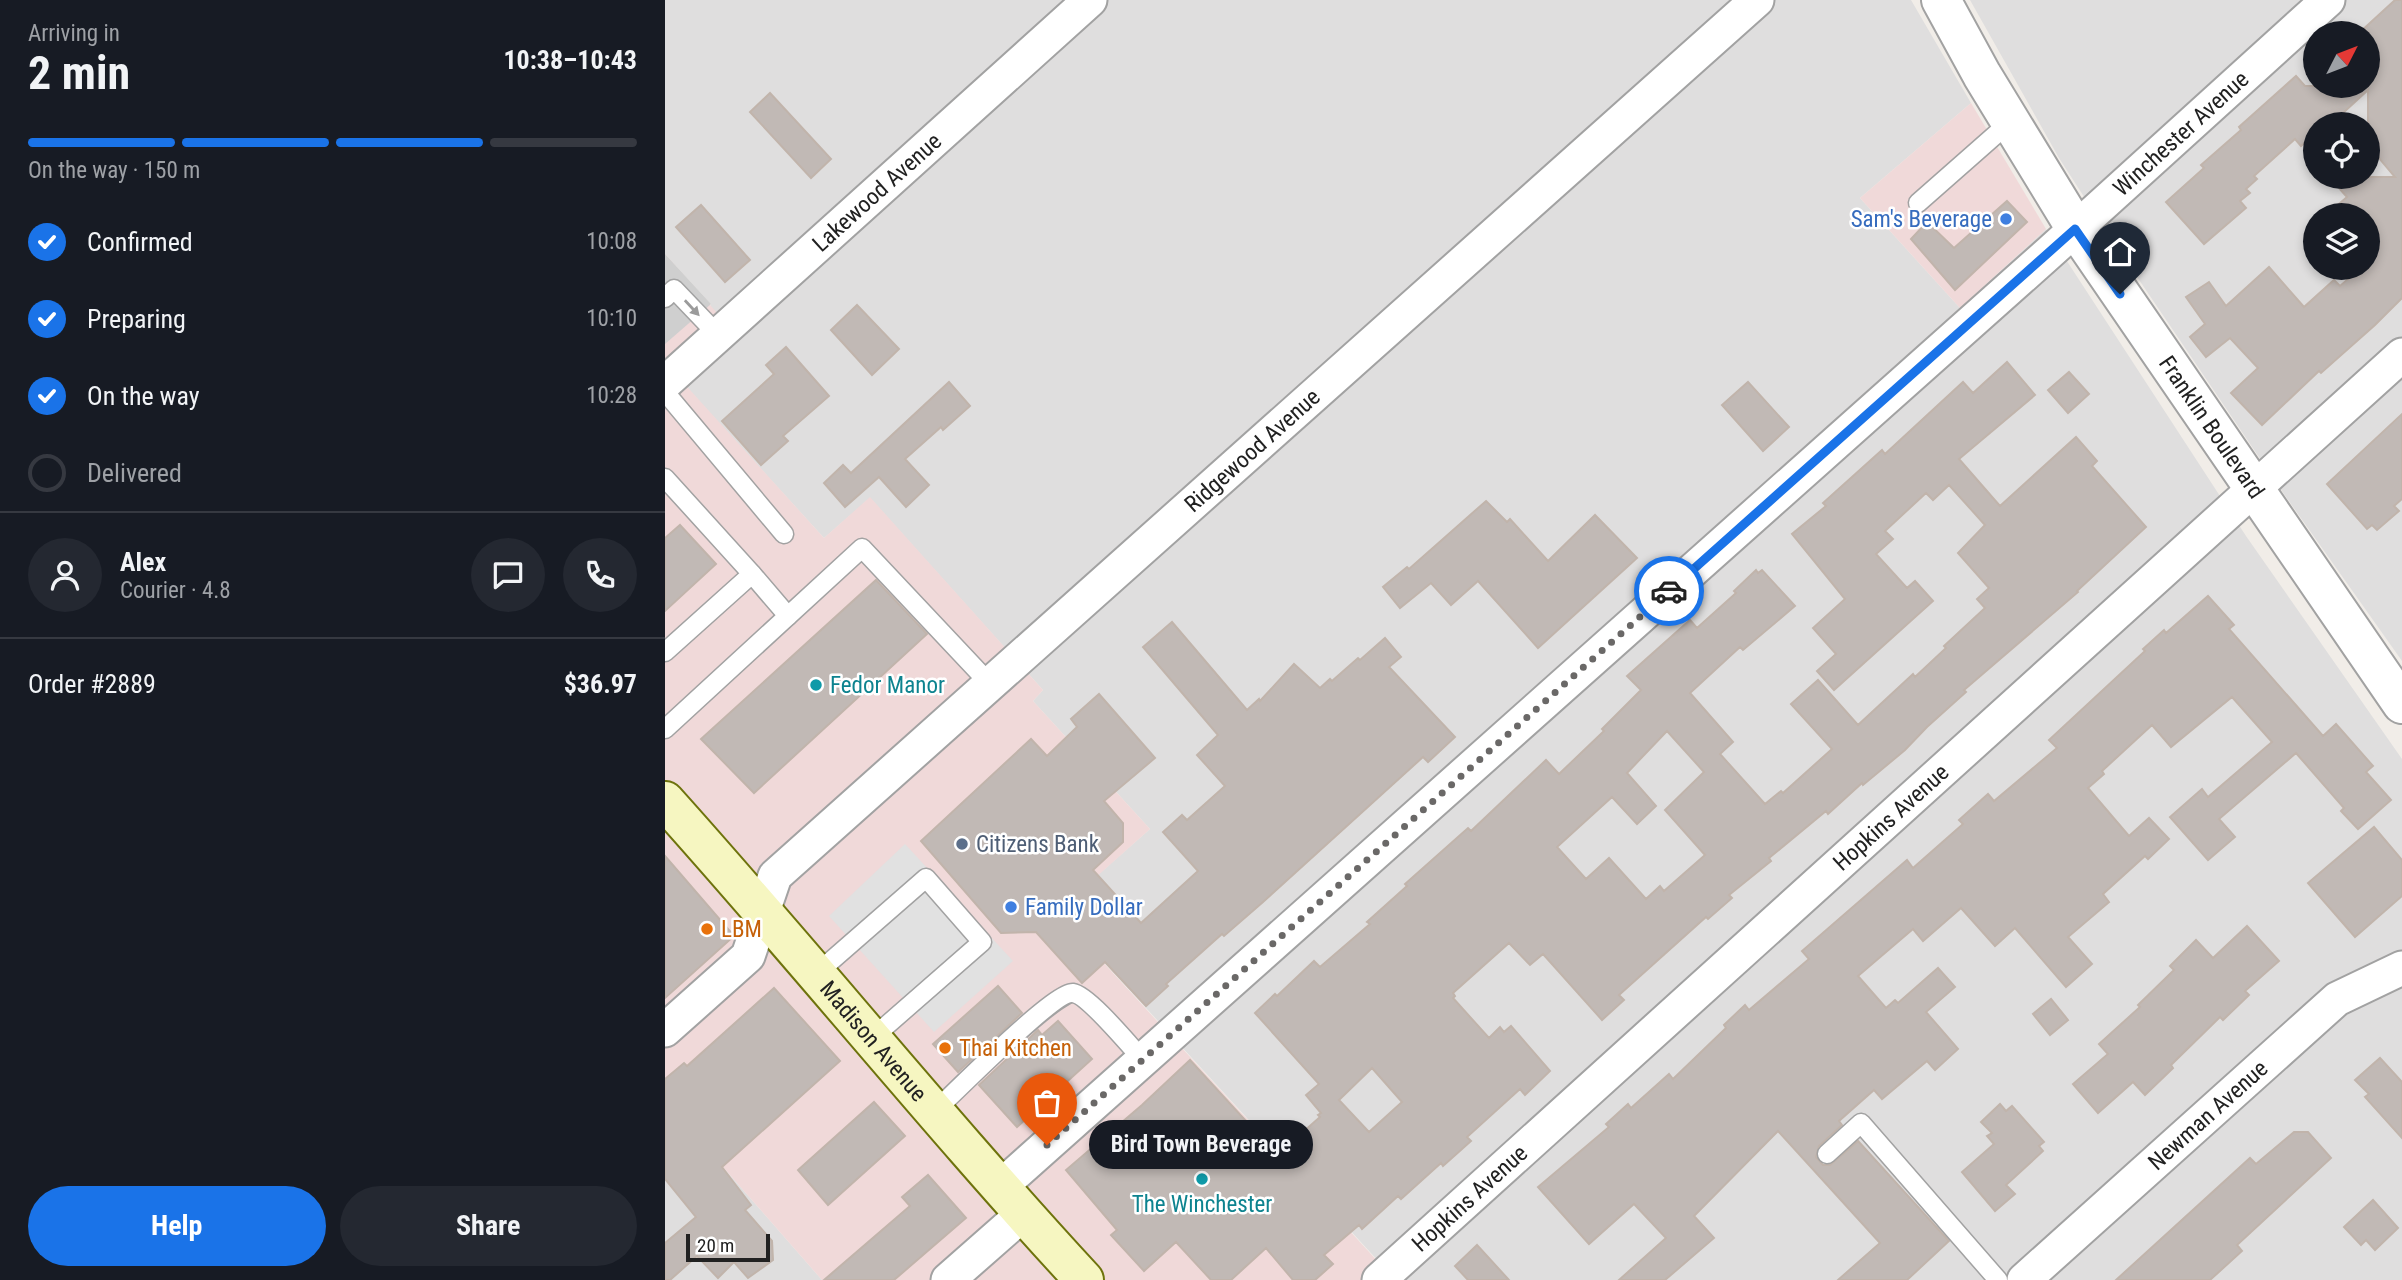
<!DOCTYPE html>
<meta charset="utf-8">
<style>
:root{--surface:#171b24;--page:#242831;--text:#f1f3f6;--muted:#9ea1a6;--line:#363941;--accent:#1a73e8}
body{margin:0;font-family:"Roboto Condensed",sans-serif;background:var(--page);color:var(--text);height:100vh;display:flex;flex-direction:column;font-size:26px;white-space:nowrap}
*{box-sizing:border-box;margin:0}
p{font-size:23px;color:var(--muted)}
.icon{flex:none;width:38px;height:38px;fill:none;stroke:currentColor;stroke-width:2;stroke-linecap:round;stroke-linejoin:round}
.map{position:relative;flex:1;overflow:hidden}
.sheet{display:flex;flex-direction:column;background:var(--surface);width:665px}
.sheet>*{flex:none}
.needle{width:46px;rotate:48deg}
.tools{position:absolute;left:1638px;top:21px;display:grid;gap:14px}
.tools a{display:grid;place-items:center;width:77px;height:77px;border-radius:50%;background:var(--surface);box-shadow:0 4px 10px #0003;font-size:35px}
.scale{position:absolute;left:21px;bottom:18px;width:84px;box-sizing:border-box;padding-left:7px;border:4px solid #212121;border-top:0;font-size:19px;line-height:24px;white-space:nowrap;color:#212121;-webkit-text-stroke:5px #fff;paint-order:stroke}
.pin{position:absolute;display:grid;place-items:center;width:60px;height:60px;color:#fff;margin:-72px -30px;border-radius:50% 50% 50% 0;rotate:-45deg;box-shadow:0 0 7px #0007}
.pin .icon{rotate:45deg}
.courier{position:absolute;display:grid;place-items:center;width:70px;height:70px;margin:-35px;border:5px solid #1a73e8;border-radius:50%;background:#fff;color:#222;box-shadow:0 2px 9px #0007}
.bubble{position:absolute;height:49px;border-radius:24px;background:var(--surface);box-shadow:0 4px 10px #0003;font-size:23px;font-weight:700;line-height:49px;text-align:center}
.head em{font-style:normal;font-weight:700}
.head div{display:flex;flex-direction:column-reverse}
.head{display:flex;align-items:center;justify-content:space-between;height:119px;padding:0 28px}
h1{font-size:46px;font-weight:700;line-height:52px}
.bar{display:grid;grid-template-columns:repeat(4,1fr);gap:10px 7px;align-content:center;height:84px;padding:0 28px}
.bar i{height:9px;border-radius:5px;background:var(--line)}
.bar .active{background:var(--accent)}
.bar p{grid-column:span 4}
.line{display:flex;align-items:center;gap:18px;padding:0 28px;border-top:2px solid var(--line)}
.line div{flex:1}
.round{display:grid;place-items:center;flex:none;width:74px;height:74px;border-radius:37px;background:var(--page)}
ol{padding:0 28px;list-style:none}
li{display:flex;align-items:center;gap:21px;height:77px}
li p{margin-inline-start:auto}
li .icon{padding:7px;border-radius:50%;background:var(--accent);color:#fff;stroke-width:4}
li:last-child{color:var(--muted)}
li i{width:38px;height:38px;border:4px solid var(--line);border-radius:50%}
.primary-button{display:flex;gap:14px;margin-top:auto;padding:14px 28px}
.primary-button a{flex:1;height:80px;border-radius:42px;background:var(--accent);color:#fff;font-size:28px;font-weight:700;line-height:80px;text-align:center}
.primary-button a+a{background:var(--page);color:var(--text)}
main{display:flex;flex:1;min-height:0}
.map>svg:first-child{display:block}
.residential{fill:#dfdede;fill-rule:evenodd}
.commercial{fill:#f0d9d9}
.religious{fill:#cfcfcf}
.parking{fill:#e1e1e1}
.building{fill:#c1b9b5;stroke:#c1b4ab;stroke-width:2;fill-rule:evenodd}
.lines{fill:none;stroke-linecap:round;stroke-linejoin:round}
.service-casing{stroke:#a2a2a2;stroke-width:21}
.minor-casing{stroke:#a2a2a2;stroke-width:37}
.tertiary-casing{stroke:#a2a2a2;stroke-width:42}
.secondary-casing{stroke:#6e730c;stroke-width:42}
.service{stroke:#fff;stroke-width:18}
.minor{stroke:#fff;stroke-width:33}
.tertiary{stroke:#fff;stroke-width:38}
.secondary{stroke:#f6f6c1;stroke-width:38}
.oneway{fill:#9b9b9b}
.done{stroke:#6a6867;stroke-width:7;stroke-dasharray:0 12.6}
.route{stroke:#1a73e8;stroke-width:9}
.shop-dot{fill:#3f7fe0;stroke:#fff;stroke-width:2.5}
.culture-dot{fill:#0f9aa8;stroke:#fff;stroke-width:2.5}
.service-dot{fill:#5c6f8a;stroke:#fff;stroke-width:2.5}
.food-dot{fill:#e8710a;stroke:#fff;stroke-width:2.5}
.labels{text-anchor:middle;dominant-baseline:central;stroke-width:5;stroke-linejoin:round;paint-order:stroke}
.street-label{font-size:23px;fill:#212121;stroke:#fff}
.shop-label{font-size:23px;fill:#366cbe;stroke:#fff;text-anchor:end}
.culture-label{font-size:23px;fill:#0d838f;stroke:#fff;text-anchor:start}
.service-label{font-size:23px;fill:#4e5e75;stroke:#fff;text-anchor:start}
.food-label{font-size:23px;fill:#c56008;stroke:#fff;text-anchor:start}
</style>
<main>
<section class="sheet">
<div class="head"><div><h1>2 min</h1><p>Arriving in</p></div><em>10:38–10:43</em></div>
<div class="bar"><i class="active"></i><i class="active"></i><i class="active"></i><i></i><p>On the way · 150 m</p></div>
<ol>
<li><svg class="icon" aria-label="check" viewBox="0 0 24 24"><path d="M5 12l5 5 9-10"/></svg>Confirmed<p>10:08</p></li>
<li><svg class="icon" aria-label="check" viewBox="0 0 24 24"><path d="M5 12l5 5 9-10"/></svg>Preparing<p>10:10</p></li>
<li><svg class="icon" aria-label="check" viewBox="0 0 24 24"><path d="M5 12l5 5 9-10"/></svg>On the way<p>10:28</p></li>
<li><i></i>Delivered</li>
</ol>
<div class="line" style="height:126px"><a class="round"><svg class="icon" aria-label="person" viewBox="0 0 24 24"><circle cx="12" cy="8" r="4"/><path d="M4 21q1-7 8-7t8 7"/></svg></a><div><b>Alex</b><p>Courier · 4.8</p></div><a class="round"><svg class="icon" aria-label="chat" viewBox="0 0 24 24"><path d="M4 5h16v11H9l-5 4z"/></svg></a><a class="round"><svg class="icon" aria-label="phone" viewBox="0 0 24 24"><path d="M5 4h4l2 5-3 2q2 4 5 5l2-3 5 2v4C11 20 4 13 5 4z"/></svg></a></div>
<div class="line" style="height:91px"><div>Order #2889</div><b>$36.97</b></div>
<div class="primary-button"><a>Help</a><a>Share</a></div>
</section>
<div class="map">
<svg width="1737" height="1280" viewBox="0 0 1737 1280">
<rect width="100%" height="100%" fill="#f1ede8"/>
<g class="residential">
<polygon points="0,0 1246,0 1306,103 1195,198 1295,308 1381,229 1581,536 1737,759 1737,1280 723,1280 727,1276 392,911 485,829 368,701 378,690 205,498 159,538 15,380 46,304 0,254"/>
<path d="M1305,0H1737V661L1621,497L1443,234L1394,158ZM1650,33H1703V86H1650ZM1650,124H1703V177H1650ZM1650,215H1703V268H1650Z"/>
<polygon points="0,1101 157,1280 0,1280"/>
</g>
<g class="commercial">
<polygon points="1306,103 1381,229 1295,308 1195,198"/>
<polygon points="0,254 68,331 16,380 159,538 205,497 378,690 368,701 485,829 392,912 727,1277 723,1280 157,1280 0,1101"/>
</g>
<polygon class="religious" points="0,254 46,304 0,344"/>
<polygon class="parking" points="240,844 348,961 269,1032 164,916"/>
<g class="building">
<polygon points="1730,0 1737,0 1737,298 1710,325 1656,373 1654,371 1597,425 1566,393 1593,368 1565,338 1541,357 1525,337 1540,324 1521,297 1544,282 1561,306 1604,267 1639,307 1669,280 1675,286 1696,268 1703,268 1703,262 1708,256 1703,250 1703,215 1661,215 1682,197 1664,177 1730,177 1703,145 1703,90 1666,124 1650,124 1650,134 1636,146 1630,139 1589,176 1592,179 1581,189 1585,193 1575,201 1581,208 1539,244 1501,202 1539,168 1536,165 1576,130 1574,127 1631,76 1640,86 1703,86 1703,33 1694,33"/>
<polygon points="105,93 166,159 146,178 85,112"/>
<polygon points="1342,201 1362,222 1290,290 1246,239 1262,222 1289,248"/>
<polygon points="36,205 85,260 60,282 11,227"/>
<polygon points="192,305 234,349 207,375 166,330"/>
<polygon points="121,347 164,396 118,436 123,441 96,465 57,421 109,374 101,365"/>
<path d="M1342,362L1370,395L1294,459L1335,506L1411,437L1432,461L1427,466L1481,527L1412,591L1413,592L1299,690L1301,692L1262,727L1240,750L1198,785L1197,783L1163,814L1161,811L1104,858L1106,861L1064,895L1067,898L1043,919L1041,917L954,995L959,1000L937,1020L878,954L865,965L844,943L788,993L790,996L788,998L824,1038L835,1027L839,1032L846,1026L885,1071L860,1095L855,1089L802,1137L806,1141L778,1166L776,1163L736,1199L733,1196L697,1229L694,1225L659,1255L668,1264L650,1280H628L601,1248L566,1280H546L511,1242L479,1271L446,1235L452,1230L401,1170L477,1105L525,1060L612,1155L655,1117L653,1115L656,1113L641,1095L654,1084L590,1013L610,994L612,996L649,961L655,967L705,924L702,922L742,886L740,884L803,828L806,831L881,760L894,774L939,731L937,729L976,690L962,676L1025,620L1032,628L1071,593L1069,591L1091,570L1093,573L1097,570L1130,606L1078,650L1075,647L1025,693L1068,742L1055,754L1100,804L1116,791L1118,793L1167,749L1126,704L1153,680L1193,725L1248,674L1250,677L1281,648L1279,646L1320,608L1312,599L1324,588L1293,553L1320,525L1284,485L1268,500L1261,493L1220,531L1228,539L1211,554L1242,588L1250,581L1268,601L1169,690L1152,671L1171,654L1148,628L1180,599L1127,534L1161,506L1158,503L1217,450L1220,454L1298,382L1308,393ZM1002,731L1039,772L1000,810L1040,855L999,891L995,886L981,899L944,858L921,879L892,847L947,797L972,824L991,806L962,773ZM707,1068L737,1102L704,1132L674,1100Z"/>
<polygon points="1404,372 1424,394 1403,413 1383,390"/>
<polygon points="284,382 305,406 278,430 276,427 240,459 264,485 241,507 214,477 180,507 159,483 178,465 186,473"/>
<polygon points="1083,382 1124,427 1098,451 1057,405"/>
<polygon points="1737,414 1737,499 1729,506 1734,511 1712,530 1707,525 1702,529 1662,484"/>
<polygon points="821,501 842,522 845,519 883,561 930,515 972,558 873,648 813,581 786,605 766,583 735,608 718,587 742,567 744,569"/>
<polygon points="15,525 51,564 0,611 0,538"/>
<polygon points="211,580 262,634 89,793 36,739"/>
<polygon points="1543,596 1569,625 1564,629 1658,736 1671,724 1708,766 1701,772 1726,800 1693,829 1676,811 1679,808 1631,753 1554,819 1570,837 1543,860 1505,817 1537,789 1543,797 1607,742 1567,697 1506,747 1487,725 1437,771 1439,774 1423,788 1464,836 1484,818 1504,839 1483,859 1480,856 1438,894 1444,902 1403,937 1427,964 1401,987 1350,928 1330,946 1296,908 1258,941 1248,929 1193,976 1221,1008 1230,1000 1233,1003 1273,968 1290,987 1261,1012 1293,1049 1270,1070 1262,1061 1217,1099 1209,1090 1174,1121 1177,1125 1154,1146 1151,1157 1158,1165 1165,1165 1193,1141 1284,1241 1242,1280 1173,1280 1215,1243 1113,1131 1029,1216 1049,1238 1000,1280 954,1280 1001,1238 969,1204 924,1244 873,1187 944,1127 941,1124 963,1104 966,1108 1004,1074 1008,1079 1061,1028 1059,1025 1080,1005 1084,1010 1144,959 1137,951 1242,860 1248,868 1298,824 1294,820 1323,794 1329,801 1392,748 1384,740 1480,651 1478,649 1499,630 1501,633"/>
<polygon points="507,622 582,710 594,699 595,701 629,664 655,688 665,679 667,681 693,658 695,660 720,638 736,657 724,667 790,737 763,762 758,757 598,902 559,936 557,934 501,984 503,986 481,1006 440,962 417,983 371,932 336,933 256,841 366,739 382,756 412,727 406,719 434,694 490,758 439,801 458,823 458,842 428,870 476,923 533,871 498,832 517,815 522,820 560,786 532,755 553,735 478,647"/>
<polygon points="1709,827 1737,860 1737,896 1690,937 1643,883"/>
<polygon points="0,856 69,936 0,998"/>
<polygon points="1582,926 1614,961 1580,991 1584,995 1558,1020 1555,1017 1506,1065 1508,1068 1480,1095 1468,1082 1433,1113 1408,1084 1443,1054 1434,1044 1475,1007 1473,1005 1509,970 1505,966 1531,940 1548,958"/>
<polygon points="333,986 357,1013 293,1072 268,1044"/>
<polygon points="109,988 175,1061 57,1167 86,1205 80,1210 107,1241 108,1260 83,1278 69,1262 53,1278 32,1256 5,1280 0,1280 0,1243 31,1217 0,1179 0,1079 19,1063 22,1066"/>
<polygon points="1386,999 1403,1020 1385,1035 1368,1014"/>
<polygon points="393,1021 427,1059 352,1127 314,1085 373,1030 377,1035"/>
<polygon points="1715,1058 1737,1082 1737,1138 1700,1097 1704,1094 1690,1080"/>
<polygon points="209,1102 240,1136 163,1205 133,1170"/>
<polygon points="1335,1104 1341,1111 1347,1106 1379,1142 1374,1146 1378,1151 1341,1185 1350,1194 1330,1211 1297,1172 1329,1144 1322,1136 1327,1133 1316,1122"/>
<polygon points="1629,1132 1643,1132 1666,1158 1572,1245 1577,1251 1545,1280 1451,1280 1585,1158 1591,1164"/>
<polygon points="263,1175 301,1218 229,1280 159,1280 245,1206 237,1197"/>
<polygon points="1708,1200 1733,1228 1710,1250 1701,1240 1696,1245 1679,1227"/>
<polygon points="812,1245 844,1280 803,1280 790,1266"/>
</g>
<g class="lines">
<defs>
<g id="service">
<polyline points="1253,203 1345,122"/>
<polyline points="0,298 9,289 53,335"/>
<polyline points="0,392 119,534"/>
<polyline points="0,478 87,574 0,652"/>
<polyline points="87,574 123,616"/>
<polyline points="0,729 197,548 325,684"/>
<polyline points="151,974 261,878 317,942 206,1039"/>
<path d="M269,1112C288,1094 390,991 408,993C423,995 466,1047 478,1060"/>
<polyline points="1162,1154 1196,1123 1333,1280"/>
</g>
<g id="minor">
<path id="s1" d="M0,383L425,0"/>
<path id="s2" d="M0,1030L83,956L110,876L1092,0"/>
<path id="s3" d="M334,1188L1385,252L1663,0"/>
<polyline points="283,1280 358,1214"/>
<path id="s4" d="M714,1280L1737,355"/>
<path id="s5" d="M1359,1280L1672,999L1737,968"/>
</g>
<g id="tertiary">
<path id="s6" d="M1276,0L1317,75L1411,229L1737,704"/>
</g>
<g id="secondary">
<path id="s7" d="M0,801C142,959 275,1124 419,1280"/>
</g>
</defs>
<use href="#service" class="service-casing"/>
<use href="#minor" class="minor-casing"/>
<use href="#tertiary" class="tertiary-casing"/>
<use href="#secondary" class="secondary-casing"/>
<use href="#service" class="service"/>
<use href="#minor" class="minor"/>
<use href="#tertiary" class="tertiary"/>
<use href="#secondary" class="secondary"/>
</g>
<defs><path id="oneway-solid" d="M-6-.8H1V-3.2L6.5 0L1 3.2V.8H-6Z" transform="scale(1.75)"/></defs>
<use class="oneway" href="#oneway-solid" transform="translate(27 308) rotate(47)"/>
<g class="lines">
<polyline class="done" points="382,1145 1004,591"/>
<polyline class="route" points="1004,591 1410,229 1455,294"/>
</g>
<g class="shop-dot">
<circle cx="1341" cy="219" r="7"/>
<circle cx="346" cy="907" r="7"/>
</g>
<g class="culture-dot">
<circle cx="151" cy="685" r="7"/>
<circle cx="537" cy="1179" r="7"/>
</g>
<circle class="service-dot" cx="297" cy="844" r="7"/>
<g class="food-dot">
<circle cx="42" cy="929" r="7"/>
<circle cx="280" cy="1048" r="7"/>
</g>
<g class="labels">
<g class="street-label">
<text stroke="none"><textPath href="#s3" startOffset="1584">Winchester Avenue</textPath></text>
<text stroke="none"><textPath href="#s1" startOffset="285">Lakewood Avenue</textPath></text>
<text stroke="none"><textPath href="#s6" startOffset="506">Franklin Boulevard</textPath></text>
<text stroke="none"><textPath href="#s2" startOffset="835">Ridgewood Avenue</textPath></text>
<text stroke="none"><textPath href="#s4" startOffset="690">Hopkins Avenue</textPath></text>
<text stroke="none"><textPath href="#s7" startOffset="318">Madison Avenue</textPath></text>
<text stroke="none"><textPath href="#s5" startOffset="247">Newman Avenue</textPath></text>
<text stroke="none"><textPath href="#s4" startOffset="122">Hopkins Avenue</textPath></text>
</g>
<g class="shop-label">
<text x="1327" y="219">Sam's Beverage</text>
<text x="360" y="907" text-anchor="start">Family Dollar</text>
</g>
<g class="culture-label">
<text x="165" y="685">Fedor Manor</text>
<text x="537" y="1204" text-anchor="middle">The Winchester</text>
</g>
<g class="service-label">
<text x="311" y="844">Citizens Bank</text>
</g>
<g class="food-label">
<text x="56" y="929">LBM</text>
<text x="294" y="1048">Thai Kitchen</text>
</g>
</g>
</svg>
<div class="tools">
<a><svg class="needle" viewBox="-14 -14 28 28"><path d="M0-13l5 13h-10z" fill="#e53935"/><path d="M0 13l5-13h-10z" fill="#9ea1a6"/></svg></a>
<a><svg class="icon" aria-label="locate" viewBox="0 0 24 24"><circle cx="12" cy="12" r="6"/><path d="M12 2v4M12 18v4M2 12h4M18 12h4"/></svg></a>
<a><svg class="icon" aria-label="layers" viewBox="0 0 24 24"><path d="M12 4l9 5-9 5-9-5zM3 14l9 5 9-5"/></svg></a>
</div>
<div class="scale">20 m</div>
<div class="pin" style="left:382px;top:1145px;background:#ea580c"><svg class="icon" aria-label="bag" viewBox="0 0 24 24"><path d="M5 8h14l-1 12H6zM9 8a3 3 0 0 1 6 0"/></svg></div>
<div class="pin" style="left:1455px;top:294px;background:#1f2937"><svg class="icon" aria-label="home" viewBox="0 0 24 24"><path d="M3 11l9-7 9 7M6 9v11h12V9"/></svg></div>
<div class="courier" style="left:1004px;top:591px"><svg class="icon" aria-label="car" viewBox="0 0 24 24"><path d="M5 17H2v-5l4-1 3-4h7l3 4 3 1v5h-3M9 17h6M6 11h13"/><circle cx="7" cy="17" r="2"/><circle cx="17" cy="17" r="2"/></svg></div>
<div class="bubble" style="left:424px;top:1120px;width:224px">Bird Town Beverage</div>
</div>
</main>
